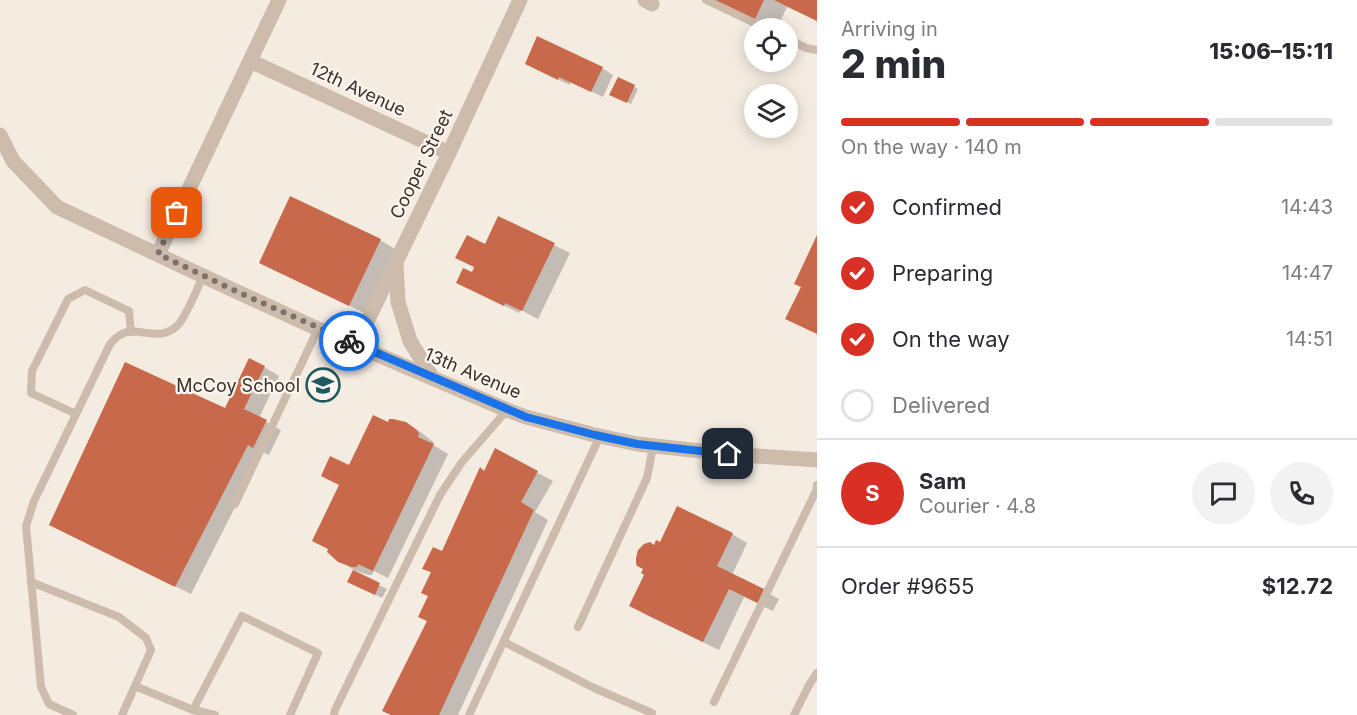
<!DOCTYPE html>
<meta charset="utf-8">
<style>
:root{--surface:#fff;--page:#f2f2f3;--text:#2b2b33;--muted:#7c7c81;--line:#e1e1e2;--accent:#d93025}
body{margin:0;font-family:Inter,sans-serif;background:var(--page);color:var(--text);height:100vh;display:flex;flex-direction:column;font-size:22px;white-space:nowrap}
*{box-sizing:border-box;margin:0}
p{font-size:20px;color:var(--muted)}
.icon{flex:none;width:33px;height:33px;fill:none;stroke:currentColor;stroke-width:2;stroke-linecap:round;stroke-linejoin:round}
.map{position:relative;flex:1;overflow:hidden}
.sheet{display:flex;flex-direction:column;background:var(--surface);width:540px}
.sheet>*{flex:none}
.fabs{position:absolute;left:744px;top:18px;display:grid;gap:12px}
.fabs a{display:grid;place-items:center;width:54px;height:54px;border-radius:50%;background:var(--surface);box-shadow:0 3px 15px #0003;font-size:30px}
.pin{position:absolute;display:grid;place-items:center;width:51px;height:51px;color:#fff;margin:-26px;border-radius:12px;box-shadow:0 3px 9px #0006}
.courier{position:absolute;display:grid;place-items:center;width:60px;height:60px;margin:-30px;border:4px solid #1a73e8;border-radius:50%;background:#fff;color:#222;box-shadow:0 2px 8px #0007}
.overview em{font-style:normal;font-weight:800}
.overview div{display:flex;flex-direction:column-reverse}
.overview{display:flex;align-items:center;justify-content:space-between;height:102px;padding:0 24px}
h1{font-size:39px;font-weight:800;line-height:45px}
.bar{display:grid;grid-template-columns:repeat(4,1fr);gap:9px 6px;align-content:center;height:72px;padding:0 24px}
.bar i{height:8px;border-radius:4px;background:var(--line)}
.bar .selected{background:var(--accent)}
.bar p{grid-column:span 4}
.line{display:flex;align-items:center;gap:15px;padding:0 24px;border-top:2px solid var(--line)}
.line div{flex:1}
.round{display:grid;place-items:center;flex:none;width:63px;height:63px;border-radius:32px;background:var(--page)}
ol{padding:0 24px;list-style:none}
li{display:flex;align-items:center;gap:18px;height:66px}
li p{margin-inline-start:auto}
li .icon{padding:6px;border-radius:50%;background:var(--accent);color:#fff;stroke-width:4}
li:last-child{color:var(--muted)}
li i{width:33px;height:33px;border:3px solid var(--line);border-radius:50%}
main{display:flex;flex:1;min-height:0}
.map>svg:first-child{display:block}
.shadow{fill:#0003}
.building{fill:#c8694b}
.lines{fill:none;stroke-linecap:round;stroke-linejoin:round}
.lane{stroke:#cdbbac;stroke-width:8}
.street{stroke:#cdbbac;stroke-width:15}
.done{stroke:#7c716b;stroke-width:6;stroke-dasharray:0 10.8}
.route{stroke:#1a73e8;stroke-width:8}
.labels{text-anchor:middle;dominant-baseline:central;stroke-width:4.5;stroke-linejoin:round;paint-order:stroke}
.street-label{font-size:18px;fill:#3b302b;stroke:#fbf5ee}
.poi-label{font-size:18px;fill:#3b302b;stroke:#fbf5ee;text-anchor:end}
</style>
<main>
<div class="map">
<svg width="817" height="715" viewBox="0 0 817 715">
<rect width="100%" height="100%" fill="#f4ebe1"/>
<g class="shadow">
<polygon points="705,0 817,0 817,21 787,7 777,28 764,28"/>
<polygon points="602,68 613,75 603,97 571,82 570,85 538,70"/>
<polygon points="619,79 638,89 631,104 611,94"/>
<polygon points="499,218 554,245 570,253 538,319 521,310 519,313 458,283 472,274"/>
<polygon points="380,240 395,249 365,313 276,271 261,262"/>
<polygon points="264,367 279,376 259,418 281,430 269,455 263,452 191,594 66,533 226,410"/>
<polygon points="406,423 422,433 432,441 434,443 433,445 448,454 388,578 374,571 372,575 369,575 356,571 356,573 387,589 382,598 349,581 354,570 339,561 349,467 388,424"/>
<polygon points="496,451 553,481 535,512 548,520 458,715 393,715 428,621 432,573 424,569 442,553"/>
<polygon points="732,534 747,543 732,575 779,599 773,611 744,597 719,650 646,615 631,606 646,574 655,547 661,544"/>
</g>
<g class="building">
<polygon points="706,0 764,0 753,23"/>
<polygon points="774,0 817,0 817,21"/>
<polygon points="537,36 603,67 591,92 559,77 558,80 525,64"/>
<polygon points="618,77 635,85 627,103 609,95"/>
<polygon points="290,196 381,239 349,306 259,263"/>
<polygon points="498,216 555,243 522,311 505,303 504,306 456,283 463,268 472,272 474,267 455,258 467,235 485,244"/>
<polygon points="817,235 817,334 785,319 801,287 794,284"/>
<polygon points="249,358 265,366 244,409 267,420 253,448 248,445 175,587 49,525 125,362 225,408"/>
<polygon points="373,415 388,422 389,419 393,419 406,422 417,430 419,434 418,437 434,444 373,571 358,564 357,567 352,567 338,562 327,552 328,549 312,541 339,485 321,476 330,456 349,465"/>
<polygon points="495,448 538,471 521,502 534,510 439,715 391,715 382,711 427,621 418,617 428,596 421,593 431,572 422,569 433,547 442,551 480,467 484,471"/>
<polygon points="677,506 733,533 717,566 764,589 758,603 729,589 703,642 629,606 644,575 641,573 643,569 637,566 636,563 636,558 638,550 644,544 650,542 654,545 656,540 660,542"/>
<polygon points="353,570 380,583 375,595 347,582"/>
</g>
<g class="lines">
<g class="lane">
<polyline points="706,0 765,28"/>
<polyline points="788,39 806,48 817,50"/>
<polyline points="76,414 31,393 32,371 68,299 85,290 129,311 131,332"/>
<polyline points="235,504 318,329"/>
<polyline points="31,582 119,617 146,638 151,650 135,686"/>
<polyline points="578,627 647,478 653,446"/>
<polyline points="504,642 594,688 652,713"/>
<polyline points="714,702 816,491 817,485"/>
<polyline points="193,710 242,616 318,653 290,715"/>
<path d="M73,715L49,704L41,687L26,526L34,501L110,344C113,341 116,337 120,335C137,324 157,344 177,326C185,319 198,287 203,276"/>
<polyline points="122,715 135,686 193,710 215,715"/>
<polyline points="334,715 335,710 440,495 462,462 507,410"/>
<polyline points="469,715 600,436"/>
<polyline points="794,715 809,685 817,673"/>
</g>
<g class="street">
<polyline points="645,0 652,4"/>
<polyline points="250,61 449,153"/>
<polyline points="0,135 13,161 57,207 203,276 318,329 507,410 526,417 595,435 637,444 728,454 817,460"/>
<polyline points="158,254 279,0"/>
<polyline points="396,264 398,302 410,341 432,377"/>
<polyline points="356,344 449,153 520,0"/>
</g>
</g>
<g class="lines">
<polyline class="done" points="177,213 158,254 242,294 349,341"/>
<polyline class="route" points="349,341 526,417 595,435 637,444 728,454"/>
</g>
<defs>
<symbol id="school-ring" viewBox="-11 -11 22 22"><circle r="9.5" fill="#fbf5ee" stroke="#1f5a5e" stroke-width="1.5"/><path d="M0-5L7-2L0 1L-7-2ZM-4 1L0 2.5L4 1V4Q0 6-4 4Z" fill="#1f5a5e"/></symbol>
</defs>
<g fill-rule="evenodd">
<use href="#school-ring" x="304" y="366" width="38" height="38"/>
</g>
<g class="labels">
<g class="street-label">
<text transform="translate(358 89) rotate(25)">12th Avenue</text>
<text transform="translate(421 164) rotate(-64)">Cooper Street</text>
<text transform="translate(473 373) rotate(23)">13th Avenue</text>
</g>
<g class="poi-label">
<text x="300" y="385">McCoy School</text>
</g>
</g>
</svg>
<div class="fabs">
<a><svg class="icon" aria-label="locate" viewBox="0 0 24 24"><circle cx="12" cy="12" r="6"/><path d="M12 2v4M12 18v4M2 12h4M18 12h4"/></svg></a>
<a><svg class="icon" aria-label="layers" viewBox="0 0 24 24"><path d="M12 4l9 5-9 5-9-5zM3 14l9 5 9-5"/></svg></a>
</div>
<div class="pin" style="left:177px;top:213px;background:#ea580c"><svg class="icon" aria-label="bag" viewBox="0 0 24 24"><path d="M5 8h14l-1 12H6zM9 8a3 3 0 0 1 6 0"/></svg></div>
<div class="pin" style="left:728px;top:454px;background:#1f2937"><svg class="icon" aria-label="home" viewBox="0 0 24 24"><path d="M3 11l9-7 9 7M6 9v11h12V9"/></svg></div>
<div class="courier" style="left:349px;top:341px"><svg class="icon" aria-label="bike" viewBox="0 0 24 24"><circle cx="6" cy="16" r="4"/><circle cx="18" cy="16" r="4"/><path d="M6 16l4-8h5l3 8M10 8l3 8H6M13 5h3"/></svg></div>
</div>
<section class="sheet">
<div class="overview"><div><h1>2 min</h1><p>Arriving in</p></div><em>15:06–15:11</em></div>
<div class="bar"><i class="selected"></i><i class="selected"></i><i class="selected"></i><i></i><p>On the way · 140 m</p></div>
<ol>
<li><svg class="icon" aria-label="check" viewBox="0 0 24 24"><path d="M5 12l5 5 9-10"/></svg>Confirmed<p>14:43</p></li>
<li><svg class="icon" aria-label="check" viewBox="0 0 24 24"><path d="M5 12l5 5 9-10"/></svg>Preparing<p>14:47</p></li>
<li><svg class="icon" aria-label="check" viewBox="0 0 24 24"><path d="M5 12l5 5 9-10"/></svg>On the way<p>14:51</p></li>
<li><i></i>Delivered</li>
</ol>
<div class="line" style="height:108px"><b class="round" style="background:var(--accent);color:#fff">S</b><div><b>Sam</b><p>Courier · 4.8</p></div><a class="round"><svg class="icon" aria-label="chat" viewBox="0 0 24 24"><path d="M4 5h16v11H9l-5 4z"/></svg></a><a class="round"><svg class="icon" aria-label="phone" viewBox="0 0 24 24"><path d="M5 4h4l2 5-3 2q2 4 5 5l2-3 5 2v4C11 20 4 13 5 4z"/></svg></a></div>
<div class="line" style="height:78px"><div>Order #9655</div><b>$12.72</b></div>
</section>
</main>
